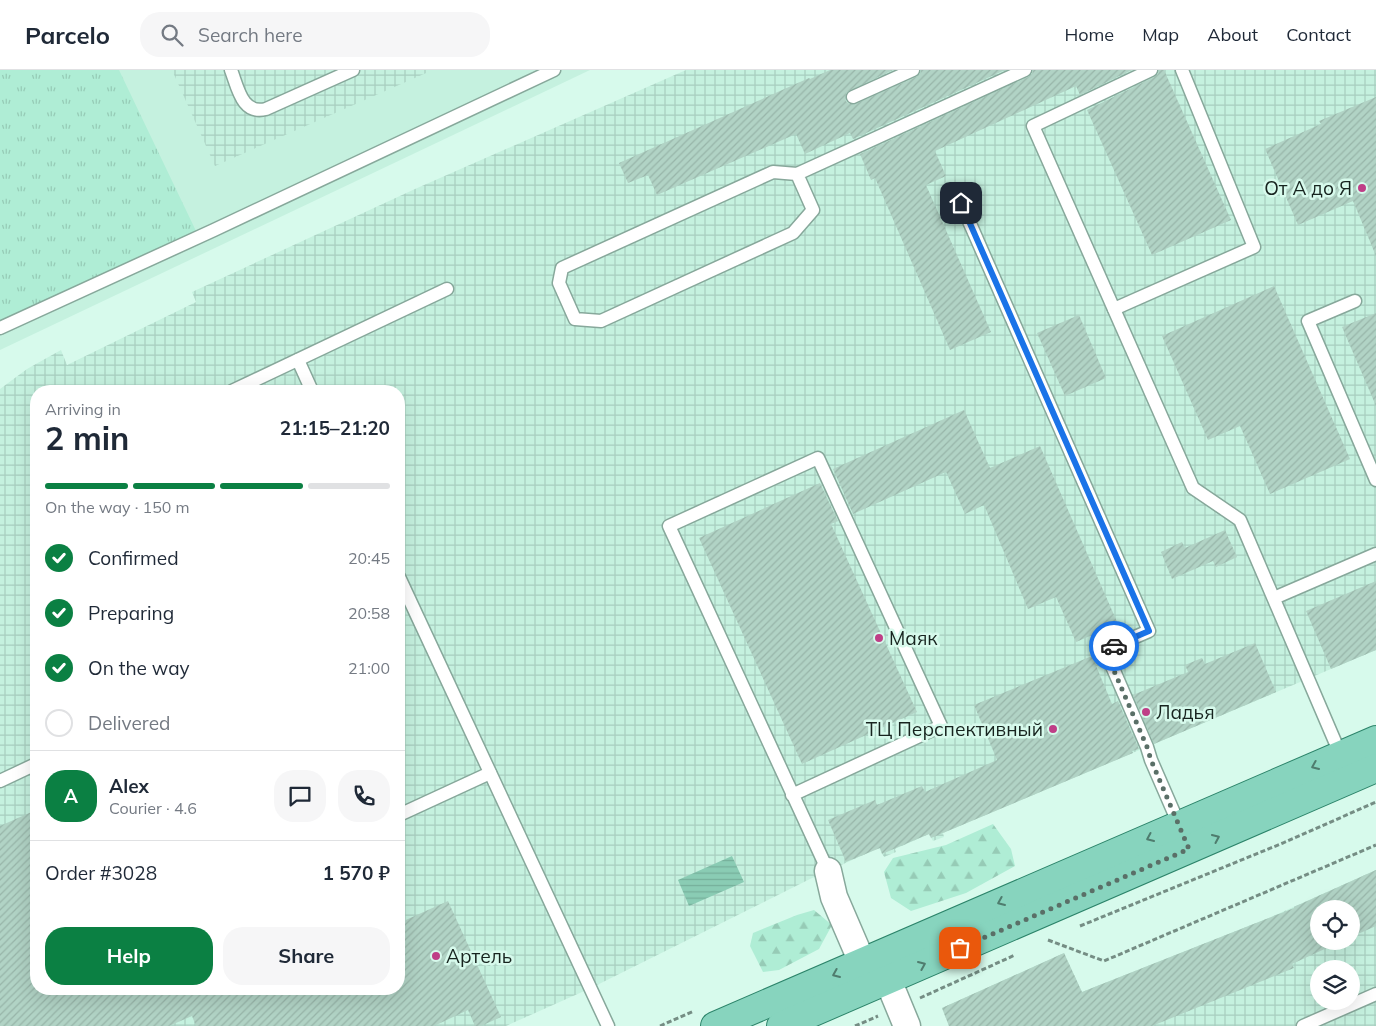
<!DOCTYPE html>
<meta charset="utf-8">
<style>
:root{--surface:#fff;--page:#f6f6f7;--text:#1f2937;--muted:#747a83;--line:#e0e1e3;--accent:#0b8043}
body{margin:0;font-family:Mulish,sans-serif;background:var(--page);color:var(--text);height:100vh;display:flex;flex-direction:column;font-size:19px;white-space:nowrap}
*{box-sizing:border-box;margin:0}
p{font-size:16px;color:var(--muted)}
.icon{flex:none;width:28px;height:28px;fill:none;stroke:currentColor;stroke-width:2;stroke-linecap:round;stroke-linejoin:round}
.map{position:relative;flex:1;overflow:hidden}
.side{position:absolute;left:30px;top:315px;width:375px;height:610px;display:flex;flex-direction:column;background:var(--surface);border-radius:20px;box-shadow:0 5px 20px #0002}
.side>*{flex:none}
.controls{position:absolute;left:1310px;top:830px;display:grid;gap:10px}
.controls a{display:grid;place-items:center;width:50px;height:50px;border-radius:50%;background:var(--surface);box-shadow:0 5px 20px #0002;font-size:25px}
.pin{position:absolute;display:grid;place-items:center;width:42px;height:42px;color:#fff;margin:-21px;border-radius:10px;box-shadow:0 2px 8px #0006}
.courier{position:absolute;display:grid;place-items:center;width:50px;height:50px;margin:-25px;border:4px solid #1a73e8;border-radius:50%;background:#fff;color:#222;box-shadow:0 1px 6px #0007}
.head em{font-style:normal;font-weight:700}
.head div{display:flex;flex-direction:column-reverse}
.head{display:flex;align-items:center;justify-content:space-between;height:85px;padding:0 15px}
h1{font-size:32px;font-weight:700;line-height:38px}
.bar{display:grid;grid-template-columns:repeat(4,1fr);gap:8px 5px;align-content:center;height:60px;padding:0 15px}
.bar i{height:6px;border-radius:4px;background:var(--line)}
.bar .selected{background:var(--accent)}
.bar p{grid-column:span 4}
.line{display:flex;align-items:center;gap:12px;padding:0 15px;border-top:1px solid var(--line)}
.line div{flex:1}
.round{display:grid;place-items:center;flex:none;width:52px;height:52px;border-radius:20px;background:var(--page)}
ol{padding:0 15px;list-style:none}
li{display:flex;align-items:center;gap:15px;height:55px}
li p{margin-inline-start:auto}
li .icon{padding:5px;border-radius:50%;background:var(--accent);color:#fff;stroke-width:4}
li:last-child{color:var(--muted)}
li i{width:28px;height:28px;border:2px solid var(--line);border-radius:50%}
.cta{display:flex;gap:10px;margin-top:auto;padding:10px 15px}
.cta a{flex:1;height:58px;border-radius:20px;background:var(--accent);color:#fff;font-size:20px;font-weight:700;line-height:58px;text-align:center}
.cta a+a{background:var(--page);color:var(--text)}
header{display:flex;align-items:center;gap:30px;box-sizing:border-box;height:70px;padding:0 25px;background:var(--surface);border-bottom:1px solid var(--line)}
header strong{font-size:24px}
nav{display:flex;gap:28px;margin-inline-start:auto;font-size:18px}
.search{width:350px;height:45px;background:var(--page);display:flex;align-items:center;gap:12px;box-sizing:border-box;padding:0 18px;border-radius:20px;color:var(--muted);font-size:19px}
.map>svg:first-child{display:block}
.built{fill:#c5f1df}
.industrial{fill:url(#industrial-grid);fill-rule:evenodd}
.grass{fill:url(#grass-tufts)}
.forest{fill:url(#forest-firs)}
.water{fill:url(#water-rules)}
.building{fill:url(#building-hatch)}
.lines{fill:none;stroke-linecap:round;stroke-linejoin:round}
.lane-casing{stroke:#87a89b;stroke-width:15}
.street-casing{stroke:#87a89b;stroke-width:29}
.primary-casing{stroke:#2c846a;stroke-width:30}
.path{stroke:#758d84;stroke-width:3;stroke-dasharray:5 2.5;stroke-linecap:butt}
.lane{stroke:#fff;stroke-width:12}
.street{stroke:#fff;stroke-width:26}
.primary{stroke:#87d4be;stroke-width:28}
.oneway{stroke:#4f7c6e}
.done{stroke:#5a6f67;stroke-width:5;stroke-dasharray:0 9}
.route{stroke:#1a73e8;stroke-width:6}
.poi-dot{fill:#bf3e87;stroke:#d7faec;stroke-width:2}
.labels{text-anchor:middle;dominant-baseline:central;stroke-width:5;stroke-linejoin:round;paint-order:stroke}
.poi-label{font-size:19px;fill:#17241f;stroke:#d7faec;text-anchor:start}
</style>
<header>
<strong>Parcelo</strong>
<div class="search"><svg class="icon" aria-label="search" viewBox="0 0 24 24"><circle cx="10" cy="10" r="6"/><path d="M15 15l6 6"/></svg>Search here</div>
<nav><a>Home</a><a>Map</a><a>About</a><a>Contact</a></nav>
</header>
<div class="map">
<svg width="1376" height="956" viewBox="0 0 1376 956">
<defs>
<pattern id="industrial-grid" width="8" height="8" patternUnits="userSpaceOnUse" patternTransform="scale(1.25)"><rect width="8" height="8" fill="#c5f1df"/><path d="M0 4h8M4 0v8" fill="none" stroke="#a8cebf"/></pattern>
<pattern id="grass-tufts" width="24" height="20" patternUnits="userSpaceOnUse" patternTransform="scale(1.25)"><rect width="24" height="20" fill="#afedd5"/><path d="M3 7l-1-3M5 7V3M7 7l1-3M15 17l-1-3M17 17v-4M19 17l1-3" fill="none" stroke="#96cbb6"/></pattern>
<pattern id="forest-firs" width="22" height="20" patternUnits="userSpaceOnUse" patternTransform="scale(1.25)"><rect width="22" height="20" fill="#afedd5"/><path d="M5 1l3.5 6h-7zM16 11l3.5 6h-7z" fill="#96cbb6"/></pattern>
<pattern id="water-rules" width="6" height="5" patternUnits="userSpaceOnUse" patternTransform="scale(1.25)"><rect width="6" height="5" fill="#8accb4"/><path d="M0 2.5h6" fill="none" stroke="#76af9a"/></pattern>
<pattern id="building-hatch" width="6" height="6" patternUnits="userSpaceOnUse" patternTransform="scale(1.25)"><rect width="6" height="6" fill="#b1d3c5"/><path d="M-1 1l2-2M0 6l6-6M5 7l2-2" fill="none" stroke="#98b5a9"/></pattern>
</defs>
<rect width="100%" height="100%" fill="#d7faec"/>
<polygon class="built" points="0,0 590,0 0,280"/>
<g class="industrial">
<polygon points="172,0 433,0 215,96"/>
<path d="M686,0H1376V580L943,763L944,767L933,771L929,764L895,779L896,782L884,787L879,778L810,809L591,918L506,956H0V319L27,299L61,280L67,295L196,232L192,222L415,119ZM36,321H399V919H36Z"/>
<path d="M1376,800V956H949L942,938L1064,883L1082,922L1271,847ZM1319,839H1351V871H1319ZM1319,899H1351V931H1319Z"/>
</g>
<polygon class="grass" points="0,0 119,0 196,161 0,252"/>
<g class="forest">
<polygon points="993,754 1011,779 1015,796 966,823 911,841 891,828 884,802 893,788 946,775"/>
<polygon points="814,840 832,855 819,879 779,900 763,902 750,876 753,863 797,845"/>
</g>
<polygon class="water" points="732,786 744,812 689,836 678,810"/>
<g class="building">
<polygon points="830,0 893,0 847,22 845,26 845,30 848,33 853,35 916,7 920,4 921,0 1005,0 853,69 850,63 805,84 796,64 657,125 648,105 628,113 619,93 809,8 810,9"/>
<polygon points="1033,0 1132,0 1080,25 1076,16 935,81 946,106 926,115 991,262 950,280 875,108 871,110 860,84 1028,7 1032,4"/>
<polygon points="1159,0 1164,0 1231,150 1152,185 1087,40 1154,7 1158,4"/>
<polygon points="1376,27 1376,186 1353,131 1298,155 1265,79 1321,54 1319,51"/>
<polygon points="1274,216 1350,389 1270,424 1240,356 1208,370 1162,266"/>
<polygon points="1376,243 1376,336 1342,257"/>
<polygon points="1079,245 1106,308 1065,326 1037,263"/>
<polygon points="964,340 990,398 1040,376 1118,554 1076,572 1056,527 1028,539 984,435 965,444 946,402 853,444 833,399"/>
<polygon points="820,413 838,451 831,454 917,642 802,694 699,468"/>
<polygon points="1225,460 1237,487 1216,497 1213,491 1172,509 1161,482 1182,472 1185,478"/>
<polygon points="1376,511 1376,580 1331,599 1306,541"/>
<polygon points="1255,573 1276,622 1154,674 1133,625 1188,602 1185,595 1202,588 1205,594"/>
<polygon points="1092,586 1112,634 1118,631 1139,679 1132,681 1133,683 931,768 929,764 882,784 880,778 846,792 828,750 875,730 877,735 922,716 925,722 997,690 974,635"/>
<polygon points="36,740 36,919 399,919 399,853 448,831 501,947 481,956 475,956 468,940 434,956 196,956 192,946 169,956 0,956 0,756"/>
<polygon points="1376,800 1376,856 1351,867 1351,839 1319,839 1319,871 1342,871 1292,894 1294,898 1152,956 949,956 942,938 1064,883 1082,922 1294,838 1294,837"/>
</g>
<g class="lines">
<defs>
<g id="lane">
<path d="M231,0C238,18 242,45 266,39L353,0"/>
<polyline points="1151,0 1033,56 1193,418 1240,450 1342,688"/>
<polyline points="853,27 913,0"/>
<polyline points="797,104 813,140 793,163 601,251 575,249 559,213 562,198 773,102 797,104 1025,0"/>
<polyline points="961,133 1149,561 1105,580 1147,677 1151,690 1181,759"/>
<polyline points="1355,231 1308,251 1376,410"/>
<polyline points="1114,239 1254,177 1182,0"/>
<polyline points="0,258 214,160 554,0"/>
<polyline points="298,290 312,321"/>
<polyline points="232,321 447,219"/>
<polyline points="399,507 608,956"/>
<polyline points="1274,528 1376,484"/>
<polyline points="0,711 36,694"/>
<polyline points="792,725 941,656 818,388 669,456 828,801"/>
<polyline points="399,745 490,703"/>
<polyline points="1303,956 1376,924"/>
</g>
<polyline id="street" points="828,801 834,827 862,892 888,910 907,956"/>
<g id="primary">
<polyline points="715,956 1376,670"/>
<polyline points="781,956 1376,698"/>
</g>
</defs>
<use href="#lane" class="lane-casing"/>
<use href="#street" class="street-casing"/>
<use href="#primary" class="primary-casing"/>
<g class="path">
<polyline points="1080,856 1283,773 1376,732"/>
<polyline points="1048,870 1104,891 1376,775"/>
<polyline points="920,928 1015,885"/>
<polyline points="660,956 694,941"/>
<polyline points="855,956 878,946"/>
</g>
<use href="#lane" class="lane"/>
<use href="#street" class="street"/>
<use href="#primary" class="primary"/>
</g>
<defs><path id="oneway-chevron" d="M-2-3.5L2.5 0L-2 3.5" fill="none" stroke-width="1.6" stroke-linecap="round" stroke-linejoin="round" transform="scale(1.25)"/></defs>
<g class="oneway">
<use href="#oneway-chevron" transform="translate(1315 696) rotate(157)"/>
<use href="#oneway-chevron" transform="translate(1150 768) rotate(156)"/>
<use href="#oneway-chevron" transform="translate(1216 768) rotate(-24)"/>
<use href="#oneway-chevron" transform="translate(1001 832) rotate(157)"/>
<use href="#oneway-chevron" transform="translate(922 895) rotate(-23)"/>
<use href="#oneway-chevron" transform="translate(836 904) rotate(157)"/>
</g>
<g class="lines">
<polyline class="done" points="960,878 1189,779 1151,690 1147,677 1105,580 1114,576"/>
<polyline class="route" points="961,133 1149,561 1114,576"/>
</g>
<g class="poi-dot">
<circle cx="1362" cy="118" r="5"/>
<circle cx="879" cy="568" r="5"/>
<circle cx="1146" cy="642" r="5"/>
<circle cx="1053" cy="659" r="5"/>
<circle cx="436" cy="886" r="5"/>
</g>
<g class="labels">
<g class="poi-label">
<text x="1352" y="118" text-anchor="end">От А до Я</text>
<text x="889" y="568">Маяк</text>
<text x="1156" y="642">Ладья</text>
<text x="1043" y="659" text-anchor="end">ТЦ Перспективный</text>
<text x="446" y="886">Артель</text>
</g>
</g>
</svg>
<div class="controls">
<a><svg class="icon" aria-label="locate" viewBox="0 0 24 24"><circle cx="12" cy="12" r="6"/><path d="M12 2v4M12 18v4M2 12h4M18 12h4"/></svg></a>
<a><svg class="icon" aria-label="layers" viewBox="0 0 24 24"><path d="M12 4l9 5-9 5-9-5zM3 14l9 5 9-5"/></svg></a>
</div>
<div class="pin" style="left:960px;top:878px;background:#ea580c"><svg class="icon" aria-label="bag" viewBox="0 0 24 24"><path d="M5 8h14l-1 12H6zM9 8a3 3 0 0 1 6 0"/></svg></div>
<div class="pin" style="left:961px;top:133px;background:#1f2937"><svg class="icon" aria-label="home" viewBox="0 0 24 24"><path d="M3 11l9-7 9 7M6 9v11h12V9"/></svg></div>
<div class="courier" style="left:1114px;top:576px"><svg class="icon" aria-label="car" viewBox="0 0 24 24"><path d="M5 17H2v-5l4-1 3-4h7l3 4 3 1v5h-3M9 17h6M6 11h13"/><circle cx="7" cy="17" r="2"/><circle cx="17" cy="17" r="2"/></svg></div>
<section class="side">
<div class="head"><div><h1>2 min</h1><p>Arriving in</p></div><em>21:15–21:20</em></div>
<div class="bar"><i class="selected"></i><i class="selected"></i><i class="selected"></i><i></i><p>On the way · 150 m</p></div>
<ol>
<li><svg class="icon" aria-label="check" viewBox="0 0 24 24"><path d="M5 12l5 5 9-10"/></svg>Confirmed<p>20:45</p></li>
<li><svg class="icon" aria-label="check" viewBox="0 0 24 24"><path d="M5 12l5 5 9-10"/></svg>Preparing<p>20:58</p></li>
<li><svg class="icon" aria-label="check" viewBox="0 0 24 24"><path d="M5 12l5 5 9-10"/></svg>On the way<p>21:00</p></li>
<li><i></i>Delivered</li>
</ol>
<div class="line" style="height:90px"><b class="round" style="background:var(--accent);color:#fff">A</b><div><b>Alex</b><p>Courier · 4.6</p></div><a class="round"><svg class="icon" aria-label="chat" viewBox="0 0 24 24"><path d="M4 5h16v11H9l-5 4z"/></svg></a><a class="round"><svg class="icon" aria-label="phone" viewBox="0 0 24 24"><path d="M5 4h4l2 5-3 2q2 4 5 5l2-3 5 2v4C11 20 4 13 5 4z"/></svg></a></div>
<div class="line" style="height:65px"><div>Order #3028</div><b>1 570 ₽</b></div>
<div class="cta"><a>Help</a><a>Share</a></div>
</section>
</div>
